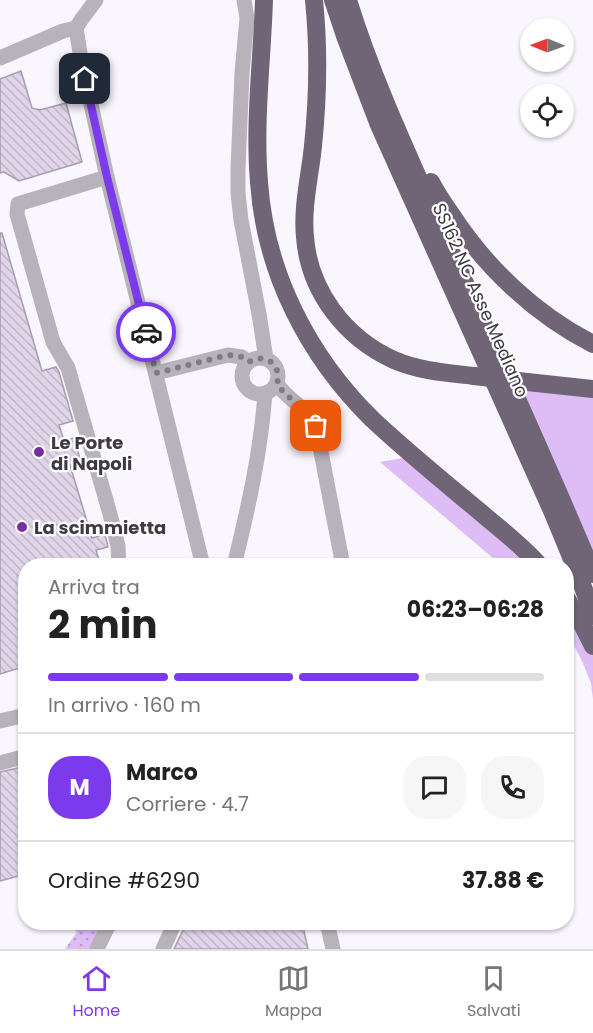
<!DOCTYPE html>
<html lang="it">
<meta charset="utf-8">
<style>
:root{--surface:#fff;--page:#f6f6f6;--text:#222;--muted:#767676;--line:#e0e0e0;--accent:#7c3aed}
body{margin:0;font-family:Poppins,sans-serif;background:var(--page);color:var(--text);height:100vh;display:flex;flex-direction:column;font-size:22px;white-space:nowrap}
*{box-sizing:border-box;margin:0}
p{font-size:20px;color:var(--muted)}
.icon{flex:none;width:33px;height:33px;fill:none;stroke:currentColor;stroke-width:2;stroke-linecap:round;stroke-linejoin:round}
.map{position:relative;flex:1;overflow:hidden}
.panel{position:absolute;left:18px;top:558px;width:556px;height:372px;display:flex;flex-direction:column;background:var(--surface);border-radius:24px;box-shadow:0 2px 4px #0004}
.panel>*{flex:none}
.needle{width:39px;rotate:271deg}
.buttons{position:absolute;left:520px;top:18px;display:grid;gap:12px}
.buttons a{display:grid;place-items:center;width:54px;height:54px;border-radius:50%;background:var(--surface);box-shadow:0 2px 4px #0004;font-size:30px}
.pin{position:absolute;display:grid;place-items:center;width:51px;height:51px;color:#fff;margin:-26px;border-radius:12px;box-shadow:0 3px 9px #0006}
.courier{position:absolute;display:grid;place-items:center;width:60px;height:60px;margin:-30px;border:4px solid #7c3aed;border-radius:50%;background:#fff;color:#222;box-shadow:0 2px 8px #0007}
.overview em{font-style:normal;font-weight:700}
.overview div{display:flex;flex-direction:column-reverse}
.overview{display:flex;align-items:center;justify-content:space-between;height:102px;padding:0 30px}
h1{font-size:39px;font-weight:700;line-height:45px}
.bar{display:grid;grid-template-columns:repeat(4,1fr);gap:9px 6px;align-content:center;height:72px;padding:0 30px}
.bar i{height:8px;border-radius:4px;background:var(--line)}
.bar .current{background:var(--accent)}
.bar p{grid-column:span 4}
.line{display:flex;align-items:center;gap:15px;padding:0 30px;border-top:2px solid var(--line)}
.line div{flex:1}
.round{display:grid;place-items:center;flex:none;width:63px;height:63px;border-radius:24px;background:var(--page)}
.menu{display:flex;justify-content:space-around;align-items:center;height:84px;border-top:2px solid var(--line);background:var(--surface);font-size:16px;color:var(--muted)}
.menu a{display:grid;justify-items:center;gap:3px}
.menu .current{color:var(--accent)}
.map>svg:first-child{display:block}
.grass{fill:#debdf6}
.park{fill:url(#park-dots)}
.building{fill:url(#building-back-hatch);stroke:#a89db0;stroke-width:1.5}
.lines{fill:none;stroke-linecap:round;stroke-linejoin:round}
.minor{stroke:#b8b3bb;stroke-width:15}
.highway{stroke:#6f6576;stroke-width:18}
.highway-bridge{stroke:#6f6576;stroke-width:18}
.done{stroke:#807c84;stroke-width:6;stroke-dasharray:0 10.8}
.route{stroke:#7c3aed;stroke-width:8}
.poi-dot{fill:#782ea0;stroke:#fff;stroke-width:2}
.labels{text-anchor:middle;dominant-baseline:central;stroke-width:4.5;stroke-linejoin:round;paint-order:stroke}
.street-label{font-size:18px;fill:#3e3a42;stroke:#fff}
.poi-label{font-size:18px;font-weight:bold;fill:#3e3a42;stroke:#fff;text-anchor:start}
</style>
<div class="map">
<svg width="593" height="949" viewBox="0 0 593 949">
<defs>
<pattern id="park-dots" width="8" height="8" patternUnits="userSpaceOnUse" patternTransform="scale(1.5)"><rect width="8" height="8" fill="#debdf6"/><path d="M2 2h.1M6 6h.1" fill="none" stroke="#b59bc9" stroke-width="1.8" stroke-linecap="round"/></pattern>
<pattern id="building-back-hatch" width="6" height="6" patternUnits="userSpaceOnUse" patternTransform="scale(1.5)"><rect width="6" height="6" fill="#dfd4e8"/><path d="M-1 5l2 2M0 0l6 6M5-1l2 2" fill="none" stroke="#c0b7c8"/></pattern>
</defs>
<rect width="100%" height="100%" fill="#faf6fe"/>
<g class="grass">
<polygon points="520,389 593,396 593,553 580,520"/>
<polygon points="408,457 533,565 501,565 380,462"/>
<polygon points="567,606 593,655 593,699 591,683 582,661 567,632"/>
</g>
<polygon class="park" points="65,923 105,923 92,949 65,949 77,932"/>
<g class="building">
<polygon points="21,71 32,108 40,110 66,103 82,162 19,181 4,172 0,173 0,79"/>
<polygon points="0,233 2,233 42,371 56,367 59,372 73,421 59,425 64,441 74,438 81,462 70,465 92,538 105,534 108,547 96,550 101,566 26,566 26,666 0,674"/>
<polygon points="26,766 26,874 0,881 0,772"/>
<polygon points="187,922 302,922 308,949 174,949"/>
</g>
<g class="lines">
<g class="minor">
<polyline points="244,0 247,18 242,73 238,169 238,193 241,220 259,314 266,359"/>
<polyline points="76,28 81,59 107,177 203,566"/>
<polyline points="76,28 81,20 96,0"/>
<polyline points="0,58 63,31 76,28"/>
<polyline points="107,177 18,204 17,214 53,342 68,368 110,514 118,546 119,566"/>
<circle cx="260" cy="376" r="18"/>
<polyline points="156,373 228,355 242,357 249,362"/>
<path d="M277,384C288,400 307,408 316,426L343,566"/>
<path d="M234,566C248,509 261,451 265,393"/>
<polyline points="0,721 26,715"/>
<polyline points="0,763 26,756"/>
<polyline points="327,922 333,949"/>
<polyline points="97,949 110,922"/>
<polyline points="163,949 175,922"/>
</g>
<g class="highway">
<path d="M264,0C262,61 254,121 259,182C265,272 308,356 372,419C406,451 443,481 479,511C500,529 522,545 540,566"/>
<path d="M314,0C319,49 318,97 313,146C310,176 302,206 305,237C309,291 345,338 394,360C419,371 448,373 474,376"/>
<polyline points="333,0 345,36 379,125 553,513 581,581 593,616"/>
<path d="M348,0C373,81 410,159 444,236C494,349 546,460 593,574"/>
<path d="M431,182C437,194 444,204 451,214C486,268 536,315 593,344"/>
<polyline points="527,382 593,389"/>
<polyline points="567,599 584,628 593,646"/>
</g>
<polyline class="highway-bridge" points="474,376 527,382"/>
</g>
<g class="lines">
<path class="done" d="M146,332L156,373L228,355L242,357L249,362C266,352 282,365 277,384C288,400 307,408 316,426"/>
<polyline class="route" points="85,79 107,177 146,332"/>
</g>
<g class="poi-dot">
<circle cx="39" cy="452" r="6"/>
<circle cx="22" cy="527" r="6"/>
</g>
<g class="labels">
<g class="street-label">
<text transform="translate(481 300) rotate(66)">SS162 NC Asse Mediano</text>
</g>
<g class="poi-label">
<text x="51" y="442">Le Porte<tspan x="51" dy="21">di Napoli</tspan></text>
<text x="34" y="527">La scimmietta</text>
</g>
</g>
</svg>
<div class="buttons">
<a><svg class="needle" viewBox="-14 -14 28 28"><path d="M0-13l5 13h-10z" fill="#e53935"/><path d="M0 13l5-13h-10z" fill="#767676"/></svg></a>
<a><svg class="icon" aria-label="locate" viewBox="0 0 24 24"><circle cx="12" cy="12" r="6"/><path d="M12 2v4M12 18v4M2 12h4M18 12h4"/></svg></a>
</div>
<div class="pin" style="left:316px;top:426px;background:#ea580c"><svg class="icon" aria-label="bag" viewBox="0 0 24 24"><path d="M5 8h14l-1 12H6zM9 8a3 3 0 0 1 6 0"/></svg></div>
<div class="pin" style="left:85px;top:79px;background:#1f2937"><svg class="icon" aria-label="home" viewBox="0 0 24 24"><path d="M3 11l9-7 9 7M6 9v11h12V9"/></svg></div>
<div class="courier" style="left:146px;top:332px"><svg class="icon" aria-label="car" viewBox="0 0 24 24"><path d="M5 17H2v-5l4-1 3-4h7l3 4 3 1v5h-3M9 17h6M6 11h13"/><circle cx="7" cy="17" r="2"/><circle cx="17" cy="17" r="2"/></svg></div>
<section class="panel">
<div class="overview"><div><h1>2 min</h1><p>Arriva tra</p></div><em>06:23–06:28</em></div>
<div class="bar"><i class="current"></i><i class="current"></i><i class="current"></i><i></i><p>In arrivo · 160 m</p></div>
<div class="line" style="height:108px"><b class="round" style="background:var(--accent);color:#fff">M</b><div><b>Marco</b><p>Corriere · 4.7</p></div><a class="round"><svg class="icon" aria-label="chat" viewBox="0 0 24 24"><path d="M4 5h16v11H9l-5 4z"/></svg></a><a class="round"><svg class="icon" aria-label="phone" viewBox="0 0 24 24"><path d="M5 4h4l2 5-3 2q2 4 5 5l2-3 5 2v4C11 20 4 13 5 4z"/></svg></a></div>
<div class="line" style="height:78px"><div>Ordine #6290</div><b>37.88 €</b></div>
</section>
</div>
<nav class="menu">
<a class="current"><svg class="icon" aria-label="home" viewBox="0 0 24 24"><path d="M3 11l9-7 9 7M6 9v11h12V9"/></svg>Home</a>
<a><svg class="icon" aria-label="map" viewBox="0 0 24 24"><path d="M3 6l6-2 6 2 6-2v14l-6 2-6-2-6 2zM9 4v14M15 6v14"/></svg>Mappa</a>
<a><svg class="icon" aria-label="saved" viewBox="0 0 24 24"><path d="M7 4h10v16l-5-4-5 4z"/></svg>Salvati</a>
</nav>
